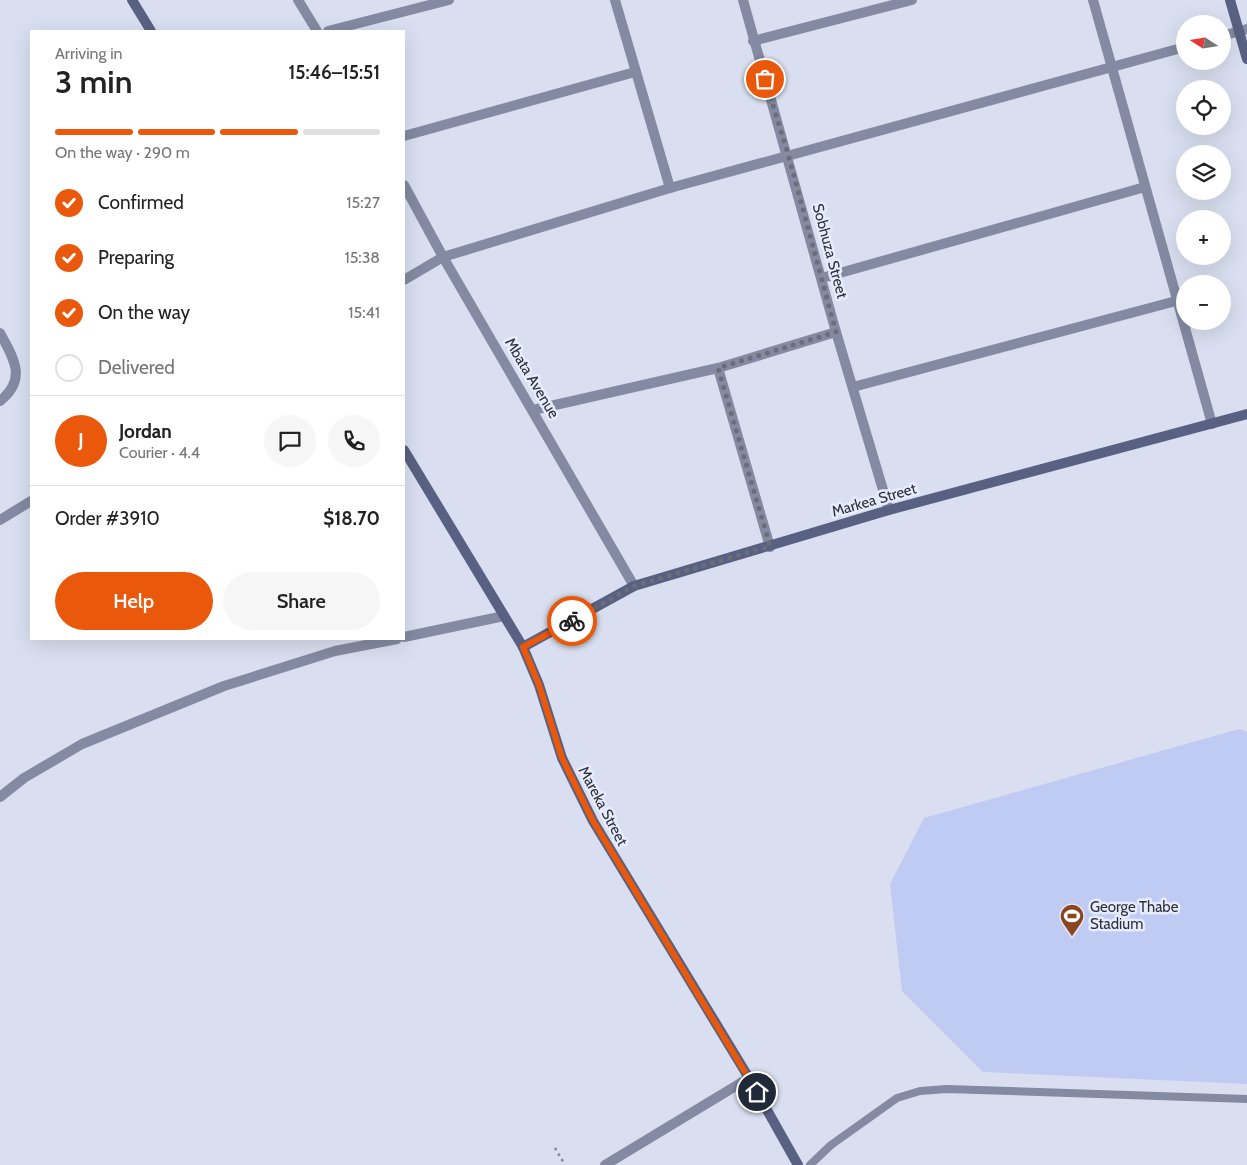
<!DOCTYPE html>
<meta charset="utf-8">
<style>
:root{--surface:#fff;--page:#f6f6f6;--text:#222;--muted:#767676;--line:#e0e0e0;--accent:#ea580c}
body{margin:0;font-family:Cabin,sans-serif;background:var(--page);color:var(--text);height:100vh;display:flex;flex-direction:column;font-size:19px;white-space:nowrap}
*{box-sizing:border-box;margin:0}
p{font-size:16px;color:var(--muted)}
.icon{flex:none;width:28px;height:28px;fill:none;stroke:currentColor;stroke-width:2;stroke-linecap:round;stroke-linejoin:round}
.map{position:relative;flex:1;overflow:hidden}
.sheet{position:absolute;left:30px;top:30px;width:375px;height:610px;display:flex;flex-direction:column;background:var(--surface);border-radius:0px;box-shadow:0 5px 20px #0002}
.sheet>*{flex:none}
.needle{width:32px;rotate:282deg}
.tools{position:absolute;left:1176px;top:15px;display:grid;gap:10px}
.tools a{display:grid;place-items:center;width:55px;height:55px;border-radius:50%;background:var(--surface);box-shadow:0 5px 20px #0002;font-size:25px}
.pin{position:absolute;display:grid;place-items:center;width:42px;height:42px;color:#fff;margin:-21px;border:2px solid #fff;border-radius:50%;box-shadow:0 1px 5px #0007}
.courier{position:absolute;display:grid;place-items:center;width:50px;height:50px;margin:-25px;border:4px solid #ea580c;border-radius:50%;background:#fff;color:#222;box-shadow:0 1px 6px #0007}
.head em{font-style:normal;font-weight:600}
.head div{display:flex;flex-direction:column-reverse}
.head{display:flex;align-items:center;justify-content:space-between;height:85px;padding:0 25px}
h1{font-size:32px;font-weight:600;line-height:38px}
.bar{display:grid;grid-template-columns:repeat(4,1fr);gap:8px 5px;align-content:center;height:60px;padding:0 25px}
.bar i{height:6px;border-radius:4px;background:var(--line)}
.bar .selected{background:var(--accent)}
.bar p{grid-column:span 4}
.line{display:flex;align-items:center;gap:12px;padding:0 25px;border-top:1px solid var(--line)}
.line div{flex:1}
.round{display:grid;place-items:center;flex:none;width:52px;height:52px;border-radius:26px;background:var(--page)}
ol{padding:0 25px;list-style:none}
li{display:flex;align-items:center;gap:15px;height:55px}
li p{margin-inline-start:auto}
li .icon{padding:5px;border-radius:50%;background:var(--accent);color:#fff;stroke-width:4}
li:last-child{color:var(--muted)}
li i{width:28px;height:28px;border:2px solid var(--line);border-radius:50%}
.action{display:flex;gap:10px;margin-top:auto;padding:10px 25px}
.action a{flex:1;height:58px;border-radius:30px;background:var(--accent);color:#fff;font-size:20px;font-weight:600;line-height:58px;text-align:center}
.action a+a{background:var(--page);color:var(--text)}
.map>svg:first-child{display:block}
.green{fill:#bfcbf3}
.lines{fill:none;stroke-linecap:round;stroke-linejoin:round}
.path{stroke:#818590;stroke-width:2.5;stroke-dasharray:2.5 4;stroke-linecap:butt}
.lane{stroke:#838aa1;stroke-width:8}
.street{stroke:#838aa1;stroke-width:10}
.secondary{stroke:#586181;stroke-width:10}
.done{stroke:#6a6e78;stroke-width:5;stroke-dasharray:0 9}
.route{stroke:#ea580c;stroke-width:6}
.labels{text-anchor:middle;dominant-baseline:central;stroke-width:5;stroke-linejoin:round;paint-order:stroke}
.street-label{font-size:15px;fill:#2f3137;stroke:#e6ecfe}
.poi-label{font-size:15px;fill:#2f3137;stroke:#e6ecfe;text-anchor:start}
</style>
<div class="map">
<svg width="1247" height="1165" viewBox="0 0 1247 1165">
<rect width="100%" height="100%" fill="#d9dff0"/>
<polygon class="green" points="1239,729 1247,732 1247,1084 983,1072 902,991 890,884 924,818"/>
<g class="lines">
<polyline class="path" points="555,1148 565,1165"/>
<polyline class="lane" points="810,1165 831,1145 897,1098 920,1091 947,1089 1247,1099"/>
<g class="street">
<polyline points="298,0 317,31"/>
<polyline points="615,0 670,188"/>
<polyline points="743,0 836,332 889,510"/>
<polyline points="1093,0 1212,424"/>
<polyline points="328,31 449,0"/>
<polyline points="1222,36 1247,29"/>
<polyline points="753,41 912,0"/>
<polyline points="404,136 635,72"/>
<polyline points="404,185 443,257 634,586"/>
<polyline points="822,278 1145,187"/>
<polyline points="404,280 443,257 670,188 1185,47"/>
<path d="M0,333C13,357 28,379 0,401"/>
<polyline points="718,368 770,547"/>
<polyline points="853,387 1176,301"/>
<polyline points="533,410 718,368 836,332"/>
<polyline points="0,520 31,501"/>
<polyline points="404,637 504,616"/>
<polyline points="0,797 24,778 82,744 224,686 335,651 397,639"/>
<polyline points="605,1165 749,1078"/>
</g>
<g class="secondary">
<polyline points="132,0 151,31"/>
<polyline points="1230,0 1247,59"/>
<polyline points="404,450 523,647 539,685 562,758 593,821 749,1078 798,1165"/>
<polyline points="523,647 634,586 889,510 1247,414"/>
</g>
</g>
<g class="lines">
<polyline class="done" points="572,621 634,586 770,546 718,368 836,332 788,154 765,79"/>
<polyline class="route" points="572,621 523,647 539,685 562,758 593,821 757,1092"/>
</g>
<defs>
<symbol id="stadium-pin" viewBox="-11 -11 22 30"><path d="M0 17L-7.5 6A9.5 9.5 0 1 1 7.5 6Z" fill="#8b451f" stroke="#e6ecfe"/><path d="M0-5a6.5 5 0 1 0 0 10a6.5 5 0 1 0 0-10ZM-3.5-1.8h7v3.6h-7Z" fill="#fff"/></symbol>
</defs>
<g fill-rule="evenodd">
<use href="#stadium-pin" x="1058" y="902" width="28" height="38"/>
</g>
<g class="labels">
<g class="street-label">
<text transform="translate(830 251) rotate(75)">Sobhuza Street</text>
<text transform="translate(532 378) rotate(59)">Mbata Avenue</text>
<text transform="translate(874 500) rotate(-16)">Markea Street</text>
<text transform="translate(603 806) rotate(62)">Mareka Street</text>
</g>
<g class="poi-label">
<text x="1090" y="907">George Thabe<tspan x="1090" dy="17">Stadium</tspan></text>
</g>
</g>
</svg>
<div class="tools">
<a><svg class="needle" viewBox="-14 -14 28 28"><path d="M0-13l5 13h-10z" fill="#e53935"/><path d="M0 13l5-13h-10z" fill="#767676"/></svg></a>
<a><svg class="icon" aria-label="locate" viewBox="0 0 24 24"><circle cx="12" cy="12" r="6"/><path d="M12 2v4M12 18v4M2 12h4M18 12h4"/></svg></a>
<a><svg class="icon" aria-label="layers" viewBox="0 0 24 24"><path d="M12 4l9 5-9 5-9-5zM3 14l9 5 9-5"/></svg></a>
<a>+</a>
<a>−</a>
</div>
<div class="pin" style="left:765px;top:79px;background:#ea580c"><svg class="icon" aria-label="bag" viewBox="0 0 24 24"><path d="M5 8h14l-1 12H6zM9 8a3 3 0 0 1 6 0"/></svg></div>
<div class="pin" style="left:757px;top:1092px;background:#1f2937"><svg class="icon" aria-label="home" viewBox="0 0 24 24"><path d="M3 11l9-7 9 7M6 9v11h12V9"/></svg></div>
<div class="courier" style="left:572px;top:621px"><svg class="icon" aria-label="bike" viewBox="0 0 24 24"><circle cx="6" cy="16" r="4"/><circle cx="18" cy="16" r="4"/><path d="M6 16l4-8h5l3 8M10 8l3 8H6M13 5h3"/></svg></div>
<section class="sheet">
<div class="head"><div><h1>3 min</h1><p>Arriving in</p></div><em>15:46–15:51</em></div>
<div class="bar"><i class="selected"></i><i class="selected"></i><i class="selected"></i><i></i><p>On the way · 290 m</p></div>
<ol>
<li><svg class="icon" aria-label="check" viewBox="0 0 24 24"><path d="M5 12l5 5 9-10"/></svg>Confirmed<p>15:27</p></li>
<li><svg class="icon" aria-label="check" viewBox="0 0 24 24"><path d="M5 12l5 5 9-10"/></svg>Preparing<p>15:38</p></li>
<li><svg class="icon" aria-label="check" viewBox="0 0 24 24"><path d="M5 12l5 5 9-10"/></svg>On the way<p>15:41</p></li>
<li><i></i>Delivered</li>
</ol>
<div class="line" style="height:90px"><b class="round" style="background:var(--accent);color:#fff">J</b><div><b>Jordan</b><p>Courier · 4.4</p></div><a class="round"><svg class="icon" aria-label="chat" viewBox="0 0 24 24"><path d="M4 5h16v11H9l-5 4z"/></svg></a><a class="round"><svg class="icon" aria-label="phone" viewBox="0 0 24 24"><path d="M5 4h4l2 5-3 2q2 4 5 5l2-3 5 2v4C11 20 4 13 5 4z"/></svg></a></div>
<div class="line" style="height:65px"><div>Order #3910</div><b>$18.70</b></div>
<div class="action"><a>Help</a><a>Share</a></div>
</section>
</div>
